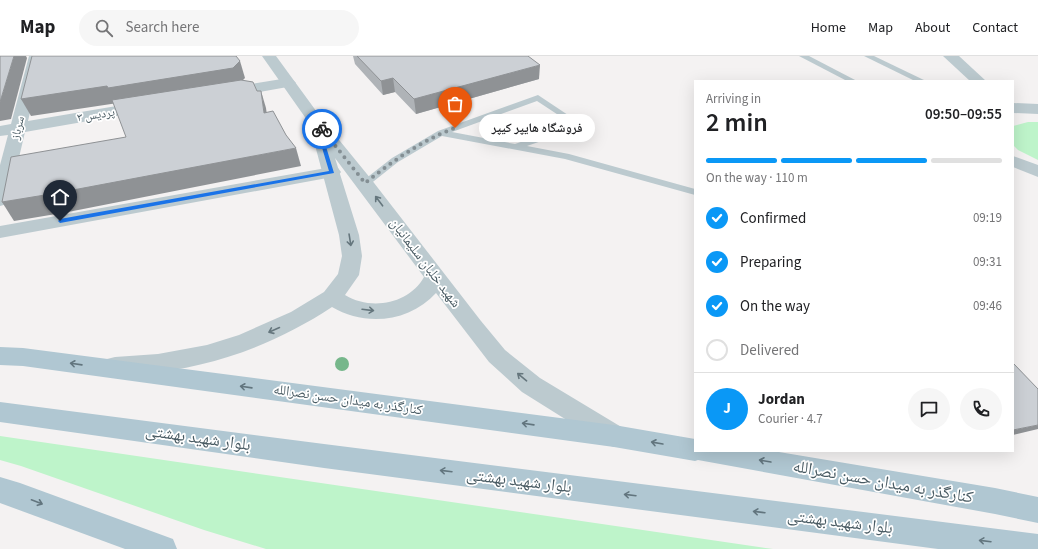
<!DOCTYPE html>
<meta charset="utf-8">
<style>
:root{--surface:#fff;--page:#f6f6f6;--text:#202124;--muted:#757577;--line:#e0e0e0;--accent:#0a98f6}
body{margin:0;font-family:"Source Sans 3","Noto Naskh Arabic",sans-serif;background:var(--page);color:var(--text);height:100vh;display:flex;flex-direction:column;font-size:15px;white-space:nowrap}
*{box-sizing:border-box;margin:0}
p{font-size:13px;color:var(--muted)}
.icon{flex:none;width:22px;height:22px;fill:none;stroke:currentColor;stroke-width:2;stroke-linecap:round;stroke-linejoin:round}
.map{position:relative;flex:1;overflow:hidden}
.sheet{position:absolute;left:694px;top:24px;width:320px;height:372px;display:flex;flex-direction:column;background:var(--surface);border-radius:0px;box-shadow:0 4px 16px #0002}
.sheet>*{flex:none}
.pin{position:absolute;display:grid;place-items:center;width:34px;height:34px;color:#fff;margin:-41px -17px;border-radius:50% 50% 50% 0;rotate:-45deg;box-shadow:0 0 4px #0007}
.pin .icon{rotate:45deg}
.courier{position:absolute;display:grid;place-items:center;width:40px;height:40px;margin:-20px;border:3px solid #1a73e8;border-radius:50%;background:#fff;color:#222;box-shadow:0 1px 5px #0007}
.bubble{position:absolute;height:28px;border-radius:14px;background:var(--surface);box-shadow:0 4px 16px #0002;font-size:13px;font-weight:600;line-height:28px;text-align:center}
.head em{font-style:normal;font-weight:600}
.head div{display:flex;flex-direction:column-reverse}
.head{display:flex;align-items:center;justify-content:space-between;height:68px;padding:0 12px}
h1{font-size:26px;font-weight:600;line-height:30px}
.bar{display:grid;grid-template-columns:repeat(4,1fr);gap:6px 4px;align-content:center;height:48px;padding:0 12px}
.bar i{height:5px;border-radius:3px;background:var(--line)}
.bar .selected{background:var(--accent)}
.bar p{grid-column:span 4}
.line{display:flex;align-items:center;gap:10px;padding:0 12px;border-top:1px solid var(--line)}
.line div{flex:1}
.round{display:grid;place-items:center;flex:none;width:42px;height:42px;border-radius:21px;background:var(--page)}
ol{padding:0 12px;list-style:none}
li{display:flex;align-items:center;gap:12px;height:44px}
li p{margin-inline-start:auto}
li .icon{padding:4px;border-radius:50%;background:var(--accent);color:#fff;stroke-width:4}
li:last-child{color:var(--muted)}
li i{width:22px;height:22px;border:2px solid var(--line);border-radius:50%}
header{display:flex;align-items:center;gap:24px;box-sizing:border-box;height:56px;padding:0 20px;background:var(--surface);border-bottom:1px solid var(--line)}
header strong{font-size:19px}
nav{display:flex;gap:22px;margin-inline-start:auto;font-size:14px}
.search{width:280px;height:36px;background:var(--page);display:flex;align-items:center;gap:10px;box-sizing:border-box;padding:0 14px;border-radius:22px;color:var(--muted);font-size:15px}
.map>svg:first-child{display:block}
.green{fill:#bef4ca}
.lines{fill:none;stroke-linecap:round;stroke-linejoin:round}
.service{fill:#bccacf;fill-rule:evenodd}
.minor{fill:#bccacf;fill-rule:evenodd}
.tertiary{fill:#bccacf;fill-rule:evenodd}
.primary{fill:#b0c7d2;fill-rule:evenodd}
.tree{fill:#76b78b}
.wall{fill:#afb3b7}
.shaded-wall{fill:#8f9295}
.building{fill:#ccd0d5;stroke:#8f9295}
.oneway{stroke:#65767d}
.oneway2{stroke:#62757e}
.route{fill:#1a73e8}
.done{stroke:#848f94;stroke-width:4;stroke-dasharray:0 7.2}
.labels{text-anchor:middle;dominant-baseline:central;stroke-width:3.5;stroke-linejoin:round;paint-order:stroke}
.far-street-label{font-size:12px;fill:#485a62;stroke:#fff}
.street-label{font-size:14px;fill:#485a62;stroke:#fff}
.near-street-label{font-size:17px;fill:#485a62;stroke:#fff}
</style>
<header>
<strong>Map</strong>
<div class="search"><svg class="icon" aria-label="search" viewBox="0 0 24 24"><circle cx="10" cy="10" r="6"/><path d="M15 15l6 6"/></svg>Search here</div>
<nav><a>Home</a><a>Map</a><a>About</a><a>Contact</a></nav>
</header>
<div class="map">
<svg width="1038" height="493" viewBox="0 0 1038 493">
<rect width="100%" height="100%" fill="#f4f2f2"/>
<g class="green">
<polygon points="1028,66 1038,66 1038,104 1018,94 1013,89 1013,70"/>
<polygon points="0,380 773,493 266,493 204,474 21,410 0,404"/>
</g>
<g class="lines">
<g class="service">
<polygon points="799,0 809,0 857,25 847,25"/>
<polygon points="864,0 874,0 926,25 915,25"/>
<path d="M538,39L583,69L582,71L527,90L569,98L695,133V139L565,103L442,80L398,106L369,129H361L360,127L392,102L438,75ZM537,45L572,68L515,88L452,76Z"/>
</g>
<g class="minor">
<polygon points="29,0 43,0 28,65 146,45 152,47 154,50 152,53 146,55 25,76 9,144 7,148 0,150 0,109 8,79 0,80 0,70 11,68"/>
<polygon points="288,22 293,24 296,27 293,30 226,42 221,40 218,37 221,34 226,32"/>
<polygon points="332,111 338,112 341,116 338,120 0,182 0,170"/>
</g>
<g class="tertiary">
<path d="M262,0H276L322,63L371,123L481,265L505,294L540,322L623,372L627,380L623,388L614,391L605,388L522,336L489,306L436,237C410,266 365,271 332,251C276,288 210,313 143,317C130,318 118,320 107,317L103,310L107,303L115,301L158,298L207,289L239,279L291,256L324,236L338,218L342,200L339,179L312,78L314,74ZM335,102L424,221C409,248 371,255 345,239L359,219L362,200L359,179Z"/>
<polygon points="943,0 959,0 986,25 970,25"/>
<polygon points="1013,47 1038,48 1038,58 1013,57"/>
<polygon points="1013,100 1038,109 1038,121 1013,111"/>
</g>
<g class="primary">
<polygon points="0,291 23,292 614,369 695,383 695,395 773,395 995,432 1038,441 1038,467 995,458 698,404 695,405 614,391 23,310 0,309"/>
<polygon points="0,346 324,388 1038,478 1038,493 938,493 324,412 0,366"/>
<polygon points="0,421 20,427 173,483 177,493 125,493 0,447"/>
</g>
</g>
<circle class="tree" cx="342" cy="308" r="7"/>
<polygon class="wall" points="353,0 528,0 539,23 416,58 395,36 383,39 355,8"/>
<g class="shaded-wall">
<polygon points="14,0 26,0 27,2 11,63 0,65 0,46"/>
<polygon points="240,5 245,22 238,29 31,60 21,43"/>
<polygon points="540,9 539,23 416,58 414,43"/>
<polygon points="393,22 395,36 383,39 381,25"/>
<polygon points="261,35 266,52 269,74 264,57"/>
<polygon points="296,92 301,110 68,156 14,165 2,146"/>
<polygon points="1038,369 1038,373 1013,379 1013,374"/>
</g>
<g class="building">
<polygon points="0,0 14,0 0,46"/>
<polygon points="32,0 236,0 240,5 233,12 108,32 107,30 21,43"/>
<polygon points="357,0 528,0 540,9 414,43 393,22 381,25"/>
<polygon points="241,24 253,26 257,35 261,35 264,57 273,55 286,79 296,92 57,137 2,146 11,101 126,81 112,44"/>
<polygon points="1013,307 1038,333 1038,369 1013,374"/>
</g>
<defs><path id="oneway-shaft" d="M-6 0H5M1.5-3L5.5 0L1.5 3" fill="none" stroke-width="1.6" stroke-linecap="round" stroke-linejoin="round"/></defs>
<g class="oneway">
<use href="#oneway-shaft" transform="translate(379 145) rotate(-127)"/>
<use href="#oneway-shaft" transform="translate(350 184) rotate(81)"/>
<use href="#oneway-shaft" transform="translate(368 254) rotate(7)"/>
<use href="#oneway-shaft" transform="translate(274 274) rotate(156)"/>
<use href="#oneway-shaft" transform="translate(522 321) rotate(-140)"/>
</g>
<g class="oneway2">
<use href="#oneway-shaft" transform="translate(76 308) rotate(-172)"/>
<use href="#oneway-shaft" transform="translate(246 331) rotate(-172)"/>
<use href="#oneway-shaft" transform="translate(528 368) rotate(-172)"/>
<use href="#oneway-shaft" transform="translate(657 387) rotate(-170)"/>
<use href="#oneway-shaft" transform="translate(765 405) rotate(-170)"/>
<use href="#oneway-shaft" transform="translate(446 415) rotate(-173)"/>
<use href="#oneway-shaft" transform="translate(630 439) rotate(-173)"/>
<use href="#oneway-shaft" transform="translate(37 446) rotate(21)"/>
<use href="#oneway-shaft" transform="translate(759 456) rotate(-173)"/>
<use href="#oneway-shaft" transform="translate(985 485) rotate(-173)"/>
</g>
<polygon class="route" points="314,65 318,65 325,73 321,74 334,117 60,167 58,165 60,163 329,115"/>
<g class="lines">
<path class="done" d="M322,73L365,127C393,105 422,84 455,72"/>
</g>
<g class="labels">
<g class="far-street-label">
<text transform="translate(96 59) rotate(-9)">پردیس ۳</text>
<text transform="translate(18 72) rotate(-76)">سرباز</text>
</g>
<g class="street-label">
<text transform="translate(425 207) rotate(53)">شهید خلبان سلیمانیان</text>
<text transform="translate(348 344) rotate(8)">کنارگذر به میدان حسن نصرالله</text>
</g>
<g class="near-street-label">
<text transform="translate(198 382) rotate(8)">بلوار شهید بهشتی</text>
<text transform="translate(519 425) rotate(7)">بلوار شهید بهشتی</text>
<text transform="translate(883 426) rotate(10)">کنارگذر به میدان حسن نصرالله</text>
<text transform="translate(840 466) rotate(7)">بلوار شهید بهشتی</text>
</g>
</g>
</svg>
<div class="pin" style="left:455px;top:72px;background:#ea580c"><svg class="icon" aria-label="bag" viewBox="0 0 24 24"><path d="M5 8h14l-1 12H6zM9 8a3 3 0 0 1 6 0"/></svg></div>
<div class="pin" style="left:60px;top:165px;background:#1f2937"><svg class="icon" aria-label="home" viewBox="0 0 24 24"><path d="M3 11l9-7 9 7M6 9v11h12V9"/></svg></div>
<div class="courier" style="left:322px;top:73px"><svg class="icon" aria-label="bike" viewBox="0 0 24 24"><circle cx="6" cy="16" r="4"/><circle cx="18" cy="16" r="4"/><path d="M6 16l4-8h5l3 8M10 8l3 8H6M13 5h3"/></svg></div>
<div class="bubble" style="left:479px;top:58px;width:116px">فروشگاه هایپر کیپر</div>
<section class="sheet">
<div class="head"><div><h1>2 min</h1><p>Arriving in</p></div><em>09:50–09:55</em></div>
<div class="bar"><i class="selected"></i><i class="selected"></i><i class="selected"></i><i></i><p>On the way · 110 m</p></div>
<ol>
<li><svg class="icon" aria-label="check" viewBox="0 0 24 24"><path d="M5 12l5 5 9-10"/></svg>Confirmed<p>09:19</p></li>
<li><svg class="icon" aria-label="check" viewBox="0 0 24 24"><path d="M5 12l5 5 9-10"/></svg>Preparing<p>09:31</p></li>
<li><svg class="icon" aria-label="check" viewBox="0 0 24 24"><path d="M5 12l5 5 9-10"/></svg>On the way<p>09:46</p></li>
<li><i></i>Delivered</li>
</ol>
<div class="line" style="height:72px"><b class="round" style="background:var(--accent);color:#fff">J</b><div><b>Jordan</b><p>Courier · 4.7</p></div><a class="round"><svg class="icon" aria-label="chat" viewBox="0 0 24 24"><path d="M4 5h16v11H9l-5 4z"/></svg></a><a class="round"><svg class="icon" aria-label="phone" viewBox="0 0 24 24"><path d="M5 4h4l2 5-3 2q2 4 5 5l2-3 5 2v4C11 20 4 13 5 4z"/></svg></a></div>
</section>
</div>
